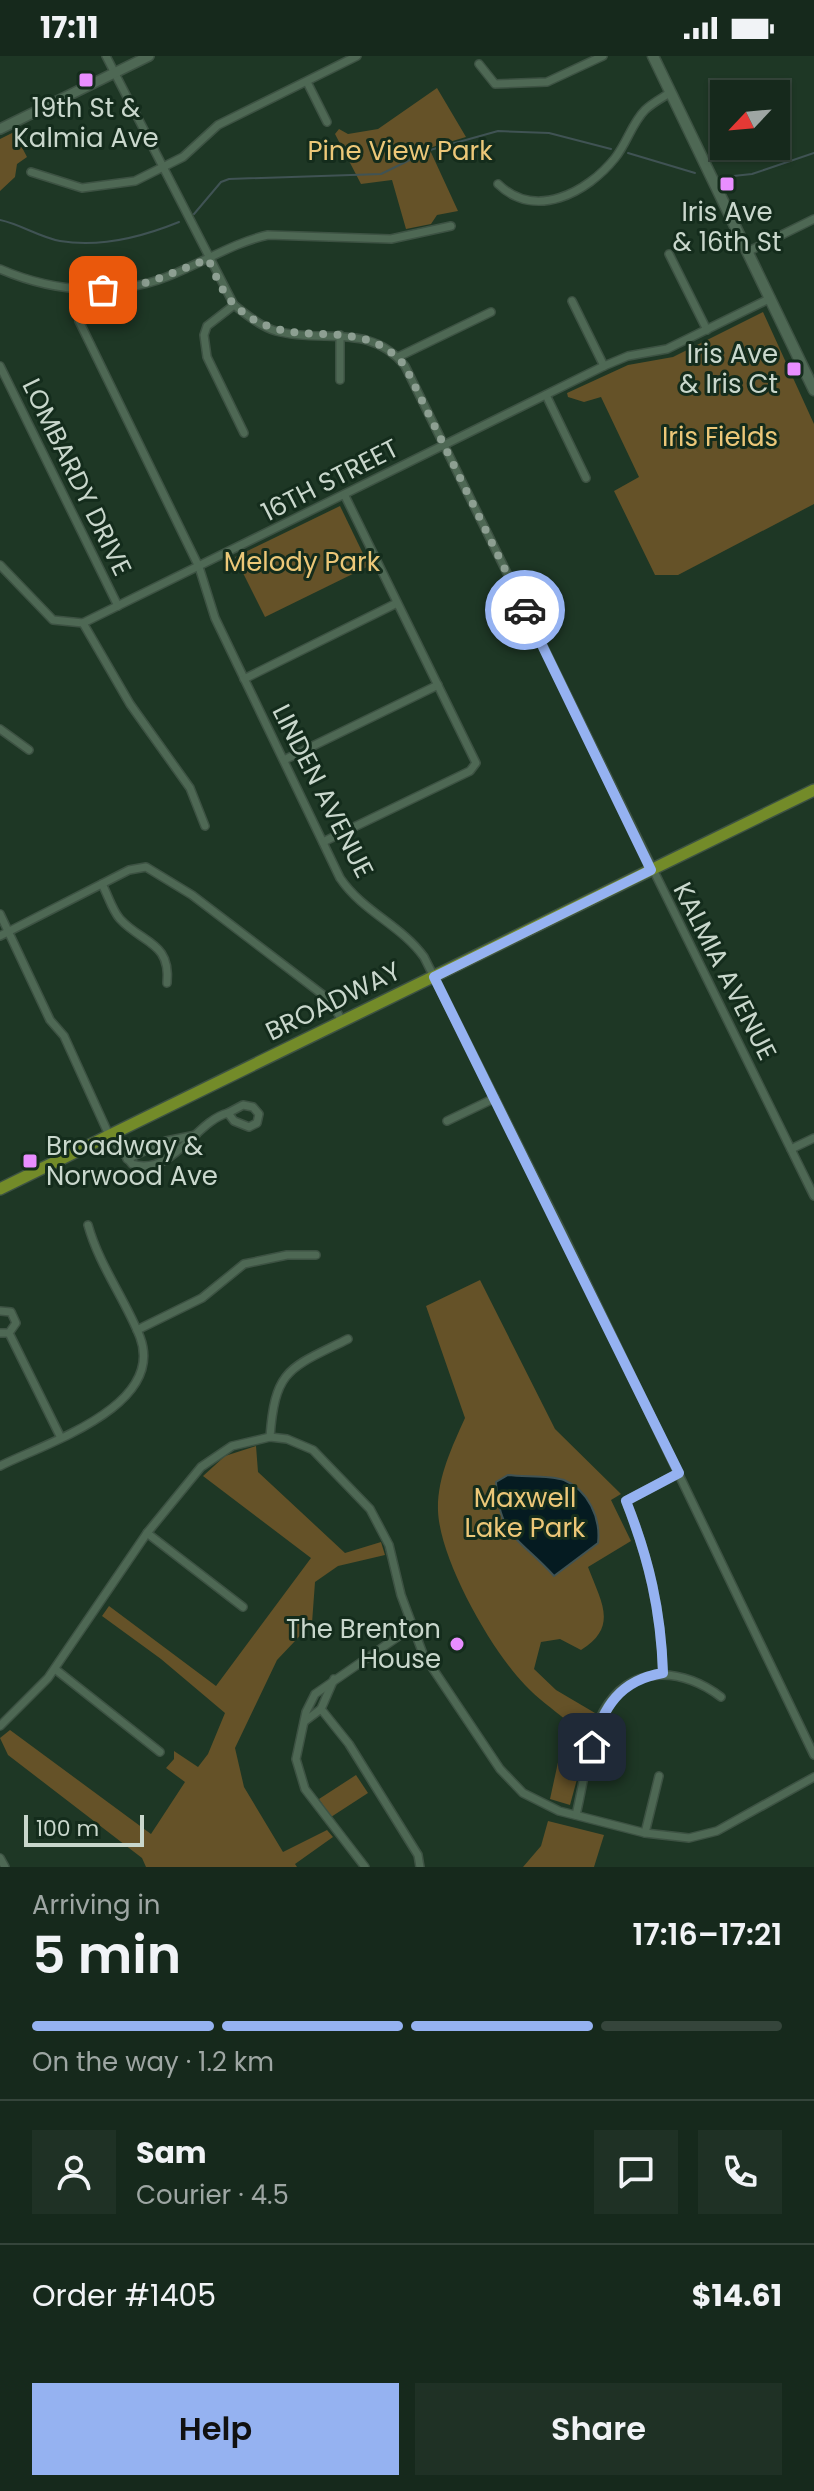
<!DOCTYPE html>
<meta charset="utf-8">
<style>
:root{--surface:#16291c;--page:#1f3125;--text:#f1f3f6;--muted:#9ea6a3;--line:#35453b;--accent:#95b2f1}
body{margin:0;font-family:Poppins,sans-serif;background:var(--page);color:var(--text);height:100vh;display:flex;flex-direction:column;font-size:30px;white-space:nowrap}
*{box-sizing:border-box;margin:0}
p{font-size:26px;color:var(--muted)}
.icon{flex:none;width:44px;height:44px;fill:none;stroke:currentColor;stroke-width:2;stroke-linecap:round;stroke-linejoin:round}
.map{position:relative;height:1811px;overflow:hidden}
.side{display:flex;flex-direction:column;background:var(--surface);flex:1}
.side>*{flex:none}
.needle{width:52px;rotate:244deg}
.tools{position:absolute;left:710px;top:24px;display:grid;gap:16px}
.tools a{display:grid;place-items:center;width:80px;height:80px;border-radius:0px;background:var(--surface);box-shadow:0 2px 6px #0004,0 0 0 2px var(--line);font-size:40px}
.scale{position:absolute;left:24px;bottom:20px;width:120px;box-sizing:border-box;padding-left:8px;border:4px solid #c9d7cc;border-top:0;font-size:22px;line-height:28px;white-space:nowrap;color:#c9d7cc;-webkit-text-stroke:6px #142c1c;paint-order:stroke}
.pin{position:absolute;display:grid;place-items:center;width:68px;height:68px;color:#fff;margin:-34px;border-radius:16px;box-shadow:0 4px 12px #0006}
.courier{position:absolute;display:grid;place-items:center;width:80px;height:80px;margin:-40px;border:6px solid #95b2f1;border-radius:50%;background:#fff;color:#222;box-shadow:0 2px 10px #0007}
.head em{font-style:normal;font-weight:600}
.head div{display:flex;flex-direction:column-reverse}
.head{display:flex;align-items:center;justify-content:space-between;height:136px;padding:0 32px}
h1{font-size:52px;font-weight:600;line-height:60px}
.bar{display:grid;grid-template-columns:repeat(4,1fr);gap:12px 8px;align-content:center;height:96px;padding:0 32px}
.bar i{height:10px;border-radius:6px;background:var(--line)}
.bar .current{background:var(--accent)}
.bar p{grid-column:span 4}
.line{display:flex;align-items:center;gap:20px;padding:0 32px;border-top:2px solid var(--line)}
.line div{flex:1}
.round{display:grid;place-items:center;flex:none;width:84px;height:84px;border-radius:0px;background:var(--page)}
.primary-button{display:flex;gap:16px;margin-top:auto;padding:16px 32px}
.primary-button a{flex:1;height:92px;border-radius:0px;background:var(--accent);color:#111;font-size:32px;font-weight:600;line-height:92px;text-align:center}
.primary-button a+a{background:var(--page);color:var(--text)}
.status{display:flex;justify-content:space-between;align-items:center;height:56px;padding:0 40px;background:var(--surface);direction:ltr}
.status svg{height:22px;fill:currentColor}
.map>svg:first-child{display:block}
.green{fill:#655228}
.water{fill:#051b21;stroke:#405354;stroke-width:2}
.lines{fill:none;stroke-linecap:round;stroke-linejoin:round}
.stream{stroke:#405354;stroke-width:2}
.minor-casing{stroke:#3d5243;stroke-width:10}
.tertiary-casing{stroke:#3d5243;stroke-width:12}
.secondary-casing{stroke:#3d5243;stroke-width:13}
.primary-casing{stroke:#3d5243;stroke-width:14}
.minor{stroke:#4e6854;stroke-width:7}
.tertiary{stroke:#4e6854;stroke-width:9}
.secondary{stroke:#4e6854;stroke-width:10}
.primary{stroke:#738b29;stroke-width:11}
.done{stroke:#8d9f92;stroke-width:8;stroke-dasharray:0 14.4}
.route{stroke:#95b2f1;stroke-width:10}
.poi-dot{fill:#e88eff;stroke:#142c1c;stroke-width:3}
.labels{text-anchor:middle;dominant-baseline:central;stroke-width:6;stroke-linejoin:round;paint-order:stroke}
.poi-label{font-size:26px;fill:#c9d7cc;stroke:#142c1c}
.park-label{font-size:26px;fill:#ecc778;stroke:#142c1c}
.street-label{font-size:26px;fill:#c9d7cc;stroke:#142c1c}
</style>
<div class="status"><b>17:11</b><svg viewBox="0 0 49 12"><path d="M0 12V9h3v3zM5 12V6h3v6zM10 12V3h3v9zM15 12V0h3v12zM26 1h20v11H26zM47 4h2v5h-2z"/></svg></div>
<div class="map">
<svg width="814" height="1811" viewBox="0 0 814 1811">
<rect width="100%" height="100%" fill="#1e3725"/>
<g class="green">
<polygon points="437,32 466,81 429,92 458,155 437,159 431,168 406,173 392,124 361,128 335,78 339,73 348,78 378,73"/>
<polygon points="14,76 27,101 17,108 15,121 0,135 0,83"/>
<polygon points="763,256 814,368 814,448 678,519 655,519 614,435 639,421 601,341 584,346 568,341 567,337 628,309 673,301"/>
<polygon points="340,450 369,510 265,561 235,501"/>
<path d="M480,1224L555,1373L621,1438L611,1444L631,1485L588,1511C601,1546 619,1570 581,1594L560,1583L541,1586L534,1613L556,1634L595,1657L570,1749L550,1743L567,1665C553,1653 537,1642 525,1629C491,1594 440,1504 438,1455C437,1422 452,1391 465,1362L426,1250Z"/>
<polygon points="256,1390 258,1416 345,1497 381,1486 385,1499 338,1510 315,1526 312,1567 277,1604 235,1692 244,1731 283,1796 327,1774 333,1781 295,1808 297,1811 146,1811 142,1802 8,1699 0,1682 10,1674 151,1778 185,1726 166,1712 174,1703 174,1695 198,1711 208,1698 225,1657 161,1603 102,1560 109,1550 216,1630 311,1502 203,1420 225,1400"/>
<polygon points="356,1719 368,1737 331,1761 319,1743"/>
<polygon points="548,1765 604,1779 594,1811 523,1811 541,1790"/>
</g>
<path class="water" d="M508,1419C524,1421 550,1419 564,1424C588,1434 601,1462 598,1487L554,1520C521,1483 499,1482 496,1426Z"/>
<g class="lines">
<g class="stream">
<polyline points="628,97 695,117"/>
<polyline points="724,121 752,118 814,97"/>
<polyline points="194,158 221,126 229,123 381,118 430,94 498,75 549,77 611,93"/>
<path d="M0,164C20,168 39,181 60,185C100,192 142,181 179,166"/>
</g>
<defs>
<g id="minor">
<path d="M106,0L234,249C247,259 260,270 276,275C324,288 370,266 405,310L814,1140"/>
<polyline points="479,8 495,28 547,26 603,0"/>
<polyline points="307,26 327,66"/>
<polyline points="31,116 82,132 135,125 183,101 218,69 357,0"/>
<path d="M498,128C535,164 587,137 615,102C627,87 632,67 645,54C652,47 662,42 671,36"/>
<polyline points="749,195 814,163"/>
<polyline points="669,198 707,274"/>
<path d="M0,213C55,237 121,242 176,217C207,204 236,186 268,179L391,183L451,170"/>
<path d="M78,233L79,265L199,511L215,562L340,822C363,856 401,869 424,901L563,1178L814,1699"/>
<polyline points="572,245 604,310"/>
<polyline points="234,249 207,270 204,279 207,301 244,377"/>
<polyline points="398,301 491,256"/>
<polyline points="0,310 118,550"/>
<polyline points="340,324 340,279"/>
<polyline points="546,339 586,422"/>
<polyline points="0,509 53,564 83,567 604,310 628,300 667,293 771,242"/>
<polyline points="83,567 130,648 190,732 205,770"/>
<polyline points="244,623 397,547"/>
<polyline points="0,673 29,694"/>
<polyline points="284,704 438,629"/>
<polyline points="323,786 470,715 476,707 345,440"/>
<path d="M102,828C108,839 112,854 120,863C143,888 171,886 167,927"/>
<path d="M0,858L50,964L64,980L109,1079L132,1108C173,1121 195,1065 228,1057"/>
<polyline points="0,880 129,814 146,811 192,839 331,945 342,965"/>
<polygon points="243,1049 253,1051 259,1058 257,1067 249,1071 234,1065 228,1057"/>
<polyline points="447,1065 495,1042"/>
<polyline points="791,1093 814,1082"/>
<polyline points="127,1103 166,1085 196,1079"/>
<polyline points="0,1255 11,1256 16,1267 9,1277 0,1277"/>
<polyline points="137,1274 202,1242 244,1208 287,1199 316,1199"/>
<polyline points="9,1277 60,1380"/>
<path d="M270,1381C275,1312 290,1312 348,1283"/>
<path d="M0,1410C46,1387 166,1350 140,1281C125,1243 99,1209 88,1169"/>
<polyline points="147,1477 243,1551"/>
<polyline points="55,1613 160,1696"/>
<path d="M663,1617C661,1555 649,1503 626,1445L679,1417"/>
<polyline points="321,1653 349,1688 418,1799 420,1811"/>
<polyline points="305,1665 321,1653 334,1623"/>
<polyline points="0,1670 48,1622 147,1477 201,1411 232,1390 270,1381 287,1383 313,1394 370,1453 389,1489 401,1539 423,1598 500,1713 523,1737 559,1755 645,1777 689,1782 717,1775 814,1721"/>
<path d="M576,1759C584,1726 588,1686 603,1656C630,1607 682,1612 721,1641"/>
<polyline points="645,1777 659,1720"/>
<polyline points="0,1802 5,1811"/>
<polyline points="365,1811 305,1733 296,1703 306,1656 315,1638 412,1571"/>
</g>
<polyline id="tertiary" points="0,73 149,0"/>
<polyline id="secondary" points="653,0 814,334"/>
<polyline id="primary" points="0,1133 814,734"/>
</defs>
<use href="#minor" class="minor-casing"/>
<use href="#tertiary" class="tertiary-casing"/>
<use href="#secondary" class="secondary-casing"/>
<use href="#primary" class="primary-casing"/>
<use href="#minor" class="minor"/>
<use href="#tertiary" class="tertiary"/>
<use href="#secondary" class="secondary"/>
<use href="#primary" class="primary"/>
</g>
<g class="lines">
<path class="done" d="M103,234L150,226L208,203C215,217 221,235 232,246C287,305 357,251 405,310L525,554"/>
<path class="route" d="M525,554L651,814L434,921L679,1417L626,1445C649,1503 661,1555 663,1617C620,1624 603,1651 592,1691"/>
</g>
<g class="poi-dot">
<rect x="78" y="16" width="16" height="16" rx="4"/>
<rect x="719" y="120" width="16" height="16" rx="4"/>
<rect x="786" y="305" width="16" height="16" rx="4"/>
<rect x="22" y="1097" width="16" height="16" rx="4"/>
<circle cx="457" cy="1588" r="8"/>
</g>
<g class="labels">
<g class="poi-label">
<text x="86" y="52">19th St &amp;<tspan x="86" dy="30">Kalmia Ave</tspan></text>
<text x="727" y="156">Iris Ave<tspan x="727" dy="30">&amp; 16th St</tspan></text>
<text x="778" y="298" text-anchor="end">Iris Ave<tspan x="778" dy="30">&amp; Iris Ct</tspan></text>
<text x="46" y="1090" text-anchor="start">Broadway &amp;<tspan x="46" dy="30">Norwood Ave</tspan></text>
<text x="441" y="1573" text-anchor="end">The Brenton<tspan x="441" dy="30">House</tspan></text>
</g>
<g class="park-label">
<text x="400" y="95">Pine View Park</text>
<text x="720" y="381">Iris Fields</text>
<text x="302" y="506">Melody Park</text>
<text x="525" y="1442">Maxwell<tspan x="525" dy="30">Lake Park</tspan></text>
</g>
<g class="street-label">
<text transform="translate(77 421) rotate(64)">LOMBARDY DRIVE</text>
<text transform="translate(330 424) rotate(-27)">16TH STREET</text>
<text transform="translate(323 735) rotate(63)">LINDEN AVENUE</text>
<text transform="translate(725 915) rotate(63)">KALMIA AVENUE</text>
<text transform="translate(333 945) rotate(-26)">BROADWAY</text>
</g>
</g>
</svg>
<div class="tools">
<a><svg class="needle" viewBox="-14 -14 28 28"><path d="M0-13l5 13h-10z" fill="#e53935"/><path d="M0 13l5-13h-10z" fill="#9ea6a3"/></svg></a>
</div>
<div class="scale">100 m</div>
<div class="pin" style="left:103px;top:234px;background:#ea580c"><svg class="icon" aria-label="bag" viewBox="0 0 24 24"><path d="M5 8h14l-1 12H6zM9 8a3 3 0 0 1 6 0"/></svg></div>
<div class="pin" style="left:592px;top:1691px;background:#1f2937"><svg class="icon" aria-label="home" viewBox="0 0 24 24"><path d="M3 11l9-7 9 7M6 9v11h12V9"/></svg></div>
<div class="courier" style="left:525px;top:554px"><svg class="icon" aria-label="car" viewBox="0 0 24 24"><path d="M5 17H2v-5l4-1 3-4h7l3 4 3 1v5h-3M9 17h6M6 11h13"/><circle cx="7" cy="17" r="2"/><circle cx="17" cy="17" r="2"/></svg></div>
</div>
<section class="side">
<div class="head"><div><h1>5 min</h1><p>Arriving in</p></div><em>17:16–17:21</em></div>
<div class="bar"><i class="current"></i><i class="current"></i><i class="current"></i><i></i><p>On the way · 1.2 km</p></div>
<div class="line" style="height:144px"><a class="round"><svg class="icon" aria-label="person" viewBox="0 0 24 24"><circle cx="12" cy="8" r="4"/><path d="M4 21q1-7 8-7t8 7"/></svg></a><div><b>Sam</b><p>Courier · 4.5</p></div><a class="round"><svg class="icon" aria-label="chat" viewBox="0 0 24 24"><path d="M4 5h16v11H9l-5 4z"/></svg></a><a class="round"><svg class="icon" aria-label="phone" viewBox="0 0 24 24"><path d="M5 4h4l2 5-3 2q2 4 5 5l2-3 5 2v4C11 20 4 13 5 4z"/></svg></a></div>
<div class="line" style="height:104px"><div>Order #1405</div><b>$14.61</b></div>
<div class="primary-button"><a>Help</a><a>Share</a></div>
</section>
